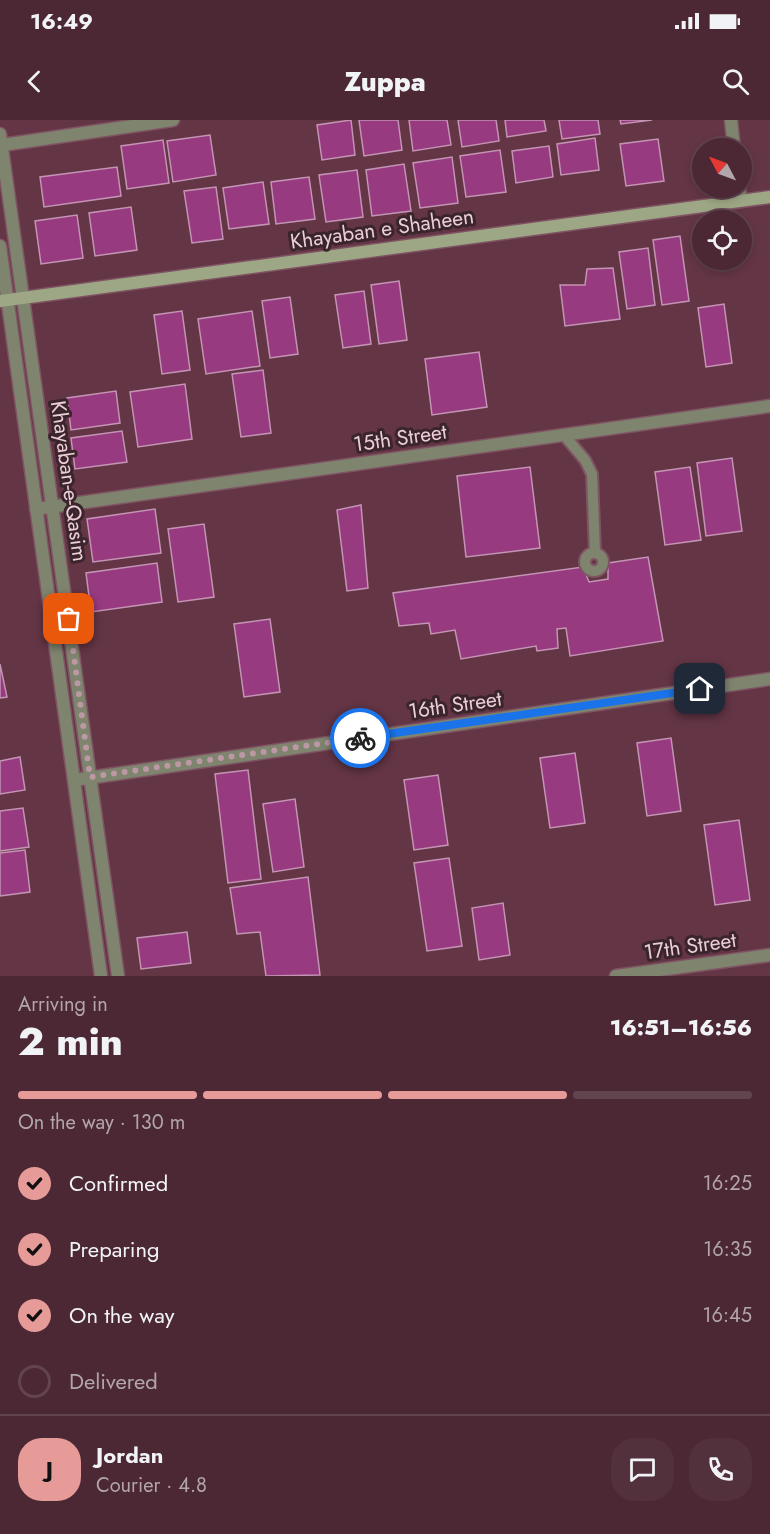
<!DOCTYPE html>
<meta charset="utf-8">
<style>
:root{--surface:#4b2834;--page:#52303c;--text:#f1f3f6;--muted:#b2a6ac;--line:#62444f;--accent:#e69b98}
body{margin:0;font-family:Jost,sans-serif;background:var(--page);color:var(--text);height:100vh;display:flex;flex-direction:column;font-size:22px;white-space:nowrap}
*{box-sizing:border-box;margin:0}
p{font-size:20px;color:var(--muted)}
.icon{flex:none;width:33px;height:33px;fill:none;stroke:currentColor;stroke-width:2;stroke-linecap:round;stroke-linejoin:round}
.map{position:relative;height:856px;overflow:hidden}
.side{display:flex;flex-direction:column;background:var(--surface);flex:1}
.side>*{flex:none}
.needle{width:39px;rotate:311deg}
.fabs{position:absolute;left:692px;top:18px;display:grid;gap:12px}
.fabs a{display:grid;place-items:center;width:60px;height:60px;border-radius:50%;background:var(--surface);box-shadow:0 3px 9px #0003,0 0 0 2px var(--line);font-size:30px}
.pin{position:absolute;display:grid;place-items:center;width:51px;height:51px;color:#fff;margin:-26px;border-radius:12px;box-shadow:0 3px 9px #0006}
.courier{position:absolute;display:grid;place-items:center;width:60px;height:60px;margin:-30px;border:4px solid #1a73e8;border-radius:50%;background:#fff;color:#222;box-shadow:0 2px 8px #0007}
.head em{font-style:normal;font-weight:800}
.head div{display:flex;flex-direction:column-reverse}
.head{display:flex;align-items:center;justify-content:space-between;height:102px;padding:0 18px}
h1{font-size:39px;font-weight:800;line-height:45px}
.bar{display:grid;grid-template-columns:repeat(4,1fr);gap:9px 6px;align-content:center;height:72px;padding:0 18px}
.bar i{height:8px;border-radius:4px;background:var(--line)}
.bar .active{background:var(--accent)}
.bar p{grid-column:span 4}
.line{display:flex;align-items:center;gap:15px;padding:0 18px;border-top:2px solid var(--line)}
.line div{flex:1}
.round{display:grid;place-items:center;flex:none;width:63px;height:63px;border-radius:24px;background:var(--page)}
ol{padding:0 18px;list-style:none}
li{display:flex;align-items:center;gap:18px;height:66px}
li p{margin-inline-start:auto}
li .icon{padding:6px;border-radius:50%;background:var(--accent);color:#111;stroke-width:4}
li:last-child{color:var(--muted)}
li i{width:33px;height:33px;border:3px solid var(--line);border-radius:50%}
.status{display:flex;justify-content:space-between;align-items:center;height:42px;padding:0 30px;background:var(--surface);direction:ltr}
.status svg{height:16px;fill:currentColor}
header{display:flex;justify-content:space-between;align-items:center;height:78px;padding:0 18px;background:var(--surface);font-size:27px;font-weight:800}
.map>svg:first-child{display:block}
.building{fill:#973a7f;stroke:#c394b4;stroke-width:1.5}
.lines{fill:none;stroke-linecap:round;stroke-linejoin:round}
.service-casing{stroke:#7f5462;stroke-width:14}
.minor-casing{stroke:#7f5462;stroke-width:15}
.tertiary-casing{stroke:#7f5462;stroke-width:15}
.secondary-casing{stroke:#7f5462;stroke-width:15}
.service{stroke:#7f846f;stroke-width:10}
.minor{stroke:#7f846f;stroke-width:12}
.tertiary{stroke:#7f846f;stroke-width:12}
.secondary{stroke:#9ea785;stroke-width:12}
.done{stroke:#bc98a4;stroke-width:6;stroke-dasharray:0 10.8}
.route{stroke:#1a73e8;stroke-width:8}
.labels{text-anchor:middle;dominant-baseline:central;stroke-width:6;stroke-linejoin:round;paint-order:stroke}
.street-label{font-size:21px;fill:#ecced7;stroke:#3b252c}
</style>
<div class="status"><b>16:49</b><svg viewBox="0 0 49 12"><path d="M0 12V9h3v3zM5 12V6h3v6zM10 12V3h3v9zM15 12V0h3v12zM26 1h20v11H26zM47 4h2v5h-2z"/></svg></div>
<header><svg class="icon" aria-label="back" viewBox="0 0 24 24"><path d="M15 5l-7 7 7 7"/></svg>Zuppa<svg class="icon" aria-label="search" viewBox="0 0 24 24"><circle cx="10" cy="10" r="6"/><path d="M15 15l6 6"/></svg></header>
<div class="map">
<svg width="770" height="856" viewBox="0 0 770 856">
<rect width="100%" height="100%" fill="#643545"/>
<g class="building">
<polygon points="351,0 355,35 322,40 317,5"/>
<polygon points="359,0 398,0 402,30 364,36"/>
<polygon points="409,0 447,0 451,25 413,31"/>
<polygon points="458,0 496,0 499,21 462,27"/>
<polygon points="505,0 544,0 546,11 507,17"/>
<polygon points="559,0 598,0 600,14 562,19"/>
<polygon points="620,0 652,0 621,4"/>
<polygon points="210,15 216,55 173,62 167,21"/>
<polygon points="595,18 599,50 561,55 557,24"/>
<polygon points="658,19 664,61 626,66 620,24"/>
<polygon points="163,20 169,63 127,69 121,26"/>
<polygon points="549,26 553,57 516,63 512,31"/>
<polygon points="500,30 506,72 466,77 460,36"/>
<polygon points="452,37 458,83 420,88 413,43"/>
<polygon points="404,44 411,91 372,96 366,50"/>
<polygon points="117,47 121,76 44,87 40,57"/>
<polygon points="357,50 363,97 326,102 319,55"/>
<polygon points="309,57 315,99 276,104 271,62"/>
<polygon points="263,62 269,104 229,109 223,68"/>
<polygon points="216,67 223,119 192,123 184,71"/>
<polygon points="131,87 137,130 95,136 89,93"/>
<polygon points="77,95 83,138 41,144 35,101"/>
<polygon points="680,116 689,181 662,185 653,120"/>
<polygon points="648,128 655,185 627,189 619,132"/>
<polygon points="613,148 620,199 565,206 560,165 585,165 587,149"/>
<polygon points="399,161 407,220 379,224 371,165"/>
<polygon points="364,171 371,224 343,228 335,175"/>
<polygon points="290,177 298,234 270,238 262,181"/>
<polygon points="724,184 732,243 706,247 698,188"/>
<polygon points="182,191 190,250 162,254 154,195"/>
<polygon points="252,191 260,246 206,254 198,199"/>
<polygon points="479,232 487,287 432,295 425,239"/>
<polygon points="263,250 271,313 241,317 232,254"/>
<polygon points="185,264 192,319 138,327 130,272"/>
<polygon points="116,271 120,303 71,310 67,278"/>
<polygon points="122,311 127,342 75,349 71,318"/>
<polygon points="732,338 742,411 706,416 697,343"/>
<polygon points="530,347 540,428 466,437 457,356"/>
<polygon points="690,347 701,420 665,425 655,352"/>
<polygon points="361,385 368,468 347,471 337,390"/>
<polygon points="155,389 161,433 93,442 87,399"/>
<polygon points="204,404 214,477 178,482 168,409"/>
<polygon points="648,437 663,521 570,536 566,508 557,509 558,528 537,531 536,526 461,539 455,510 431,514 429,503 399,506 393,473 583,447 589,462 608,459 608,443"/>
<polygon points="157,443 162,482 91,492 86,453"/>
<polygon points="270,499 280,572 244,577 234,504"/>
<polygon points="0,544 7,577 0,578"/>
<polygon points="671,618 681,691 647,696 637,623"/>
<polygon points="575,633 585,703 550,708 540,638"/>
<polygon points="20,637 25,670 0,674 0,641"/>
<polygon points="248,650 261,759 228,763 215,654"/>
<polygon points="438,655 448,725 414,730 404,660"/>
<polygon points="295,679 304,747 273,752 263,684"/>
<polygon points="23,688 29,727 0,731 0,691"/>
<polygon points="739,700 750,780 715,785 704,705"/>
<polygon points="25,730 30,772 0,776 0,733"/>
<polygon points="449,738 462,826 427,831 414,743"/>
<polygon points="308,757 320,855 266,856 260,812 237,814 230,768"/>
<polygon points="503,783 510,835 479,840 472,788"/>
<polygon points="187,812 191,843 141,849 137,818"/>
</g>
<g class="lines">
<defs>
<g id="service">
<polyline points="564,315 585,340 592,354 595,432"/>
<circle cx="594" cy="442" r="9"/>
</g>
<g id="minor">
<polyline points="731,0 734,28"/>
<polyline points="2,25 173,0"/>
<polyline points="739,68 741,80"/>
<polyline points="36,389 770,286"/>
<polyline points="74,660 770,559"/>
<polyline points="616,856 770,835"/>
</g>
<g id="tertiary">
<polyline points="0,14 118,856"/>
<polyline points="0,126 101,856"/>
</g>
<polyline id="secondary" points="0,181 770,77"/>
</defs>
<use href="#service" class="service-casing"/>
<use href="#minor" class="minor-casing"/>
<use href="#tertiary" class="tertiary-casing"/>
<use href="#secondary" class="secondary-casing"/>
<use href="#service" class="service"/>
<use href="#minor" class="minor"/>
<use href="#tertiary" class="tertiary"/>
<use href="#secondary" class="secondary"/>
</g>
<g class="lines">
<polyline class="done" points="69,499 90,657 360,618"/>
<polyline class="route" points="360,618 700,569"/>
</g>
<g class="labels">
<g class="street-label">
<text transform="translate(382 109) rotate(-8)">Khayaban e Shaheen</text>
<text transform="translate(400 318) rotate(-8)">15th Street</text>
<text transform="translate(69 361) rotate(82)">Khayaban-e-Qasim</text>
<text transform="translate(455 585) rotate(-8)">16th Street</text>
<text transform="translate(690 826) rotate(-8)">17th Street</text>
</g>
</g>
</svg>
<div class="fabs">
<a><svg class="needle" viewBox="-14 -14 28 28"><path d="M0-13l5 13h-10z" fill="#e53935"/><path d="M0 13l5-13h-10z" fill="#b2a6ac"/></svg></a>
<a><svg class="icon" aria-label="locate" viewBox="0 0 24 24"><circle cx="12" cy="12" r="6"/><path d="M12 2v4M12 18v4M2 12h4M18 12h4"/></svg></a>
</div>
<div class="pin" style="left:69px;top:499px;background:#ea580c"><svg class="icon" aria-label="bag" viewBox="0 0 24 24"><path d="M5 8h14l-1 12H6zM9 8a3 3 0 0 1 6 0"/></svg></div>
<div class="pin" style="left:700px;top:569px;background:#1f2937"><svg class="icon" aria-label="home" viewBox="0 0 24 24"><path d="M3 11l9-7 9 7M6 9v11h12V9"/></svg></div>
<div class="courier" style="left:360px;top:618px"><svg class="icon" aria-label="bike" viewBox="0 0 24 24"><circle cx="6" cy="16" r="4"/><circle cx="18" cy="16" r="4"/><path d="M6 16l4-8h5l3 8M10 8l3 8H6M13 5h3"/></svg></div>
</div>
<section class="side">
<div class="head"><div><h1>2 min</h1><p>Arriving in</p></div><em>16:51–16:56</em></div>
<div class="bar"><i class="active"></i><i class="active"></i><i class="active"></i><i></i><p>On the way · 130 m</p></div>
<ol>
<li><svg class="icon" aria-label="check" viewBox="0 0 24 24"><path d="M5 12l5 5 9-10"/></svg>Confirmed<p>16:25</p></li>
<li><svg class="icon" aria-label="check" viewBox="0 0 24 24"><path d="M5 12l5 5 9-10"/></svg>Preparing<p>16:35</p></li>
<li><svg class="icon" aria-label="check" viewBox="0 0 24 24"><path d="M5 12l5 5 9-10"/></svg>On the way<p>16:45</p></li>
<li><i></i>Delivered</li>
</ol>
<div class="line" style="height:108px"><b class="round" style="background:var(--accent);color:#111">J</b><div><b>Jordan</b><p>Courier · 4.8</p></div><a class="round"><svg class="icon" aria-label="chat" viewBox="0 0 24 24"><path d="M4 5h16v11H9l-5 4z"/></svg></a><a class="round"><svg class="icon" aria-label="phone" viewBox="0 0 24 24"><path d="M5 4h4l2 5-3 2q2 4 5 5l2-3 5 2v4C11 20 4 13 5 4z"/></svg></a></div>
</section>
